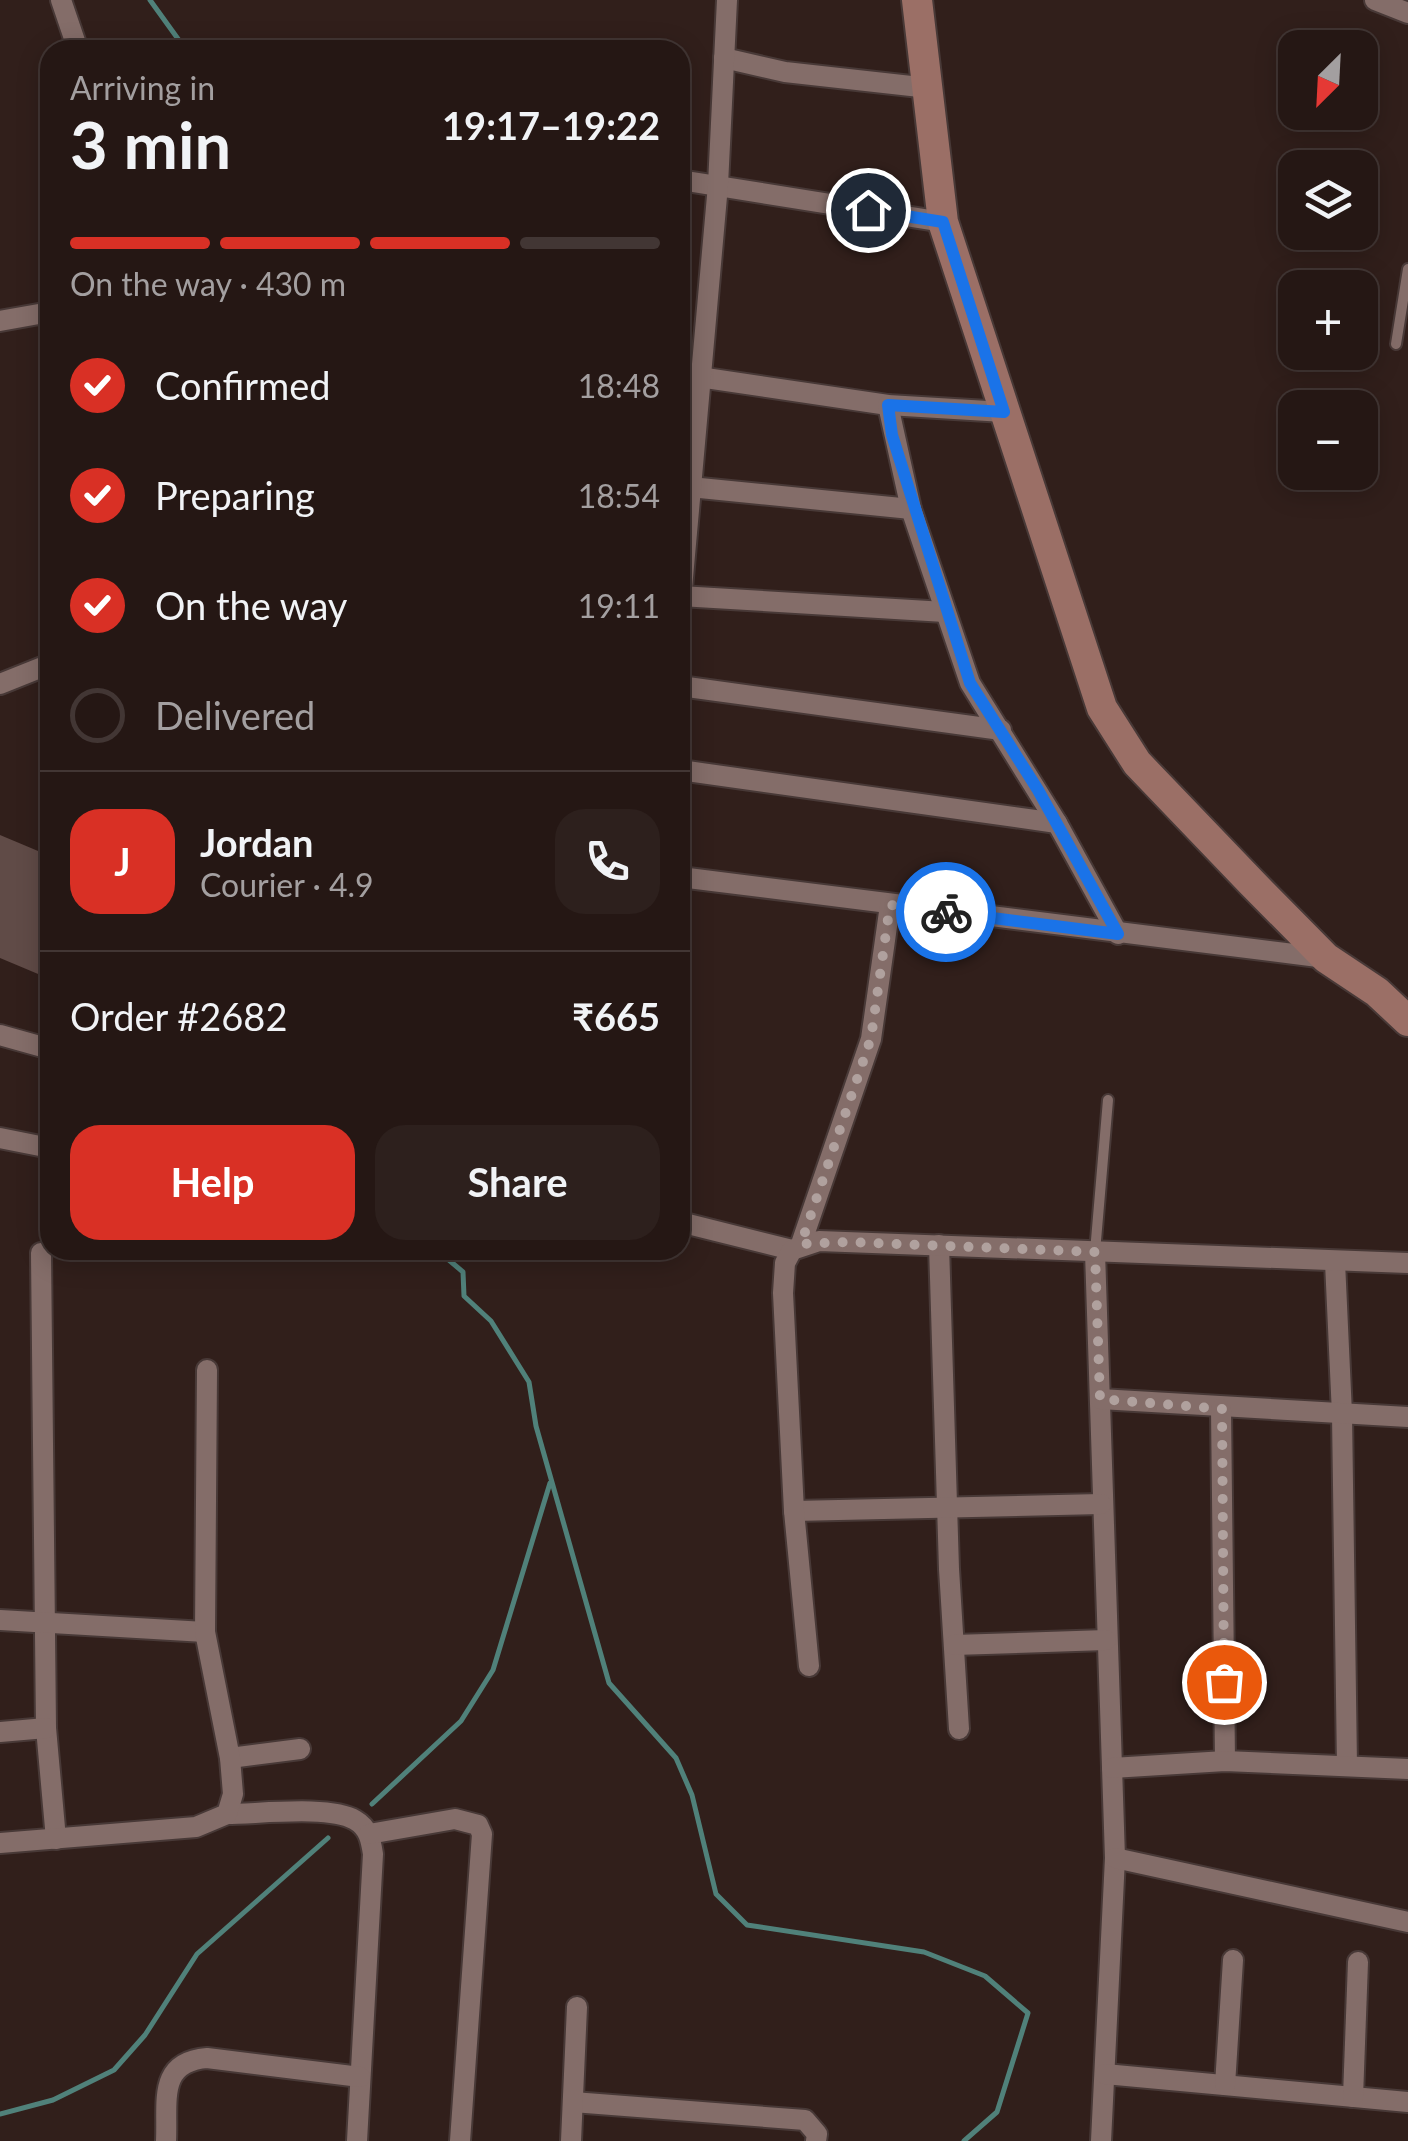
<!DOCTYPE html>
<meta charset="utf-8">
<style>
:root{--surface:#251714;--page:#2d201d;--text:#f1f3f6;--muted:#a39fa0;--line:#423634;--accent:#d93025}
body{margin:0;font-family:Lato,sans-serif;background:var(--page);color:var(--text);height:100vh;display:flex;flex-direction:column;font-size:38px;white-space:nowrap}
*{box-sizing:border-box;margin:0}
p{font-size:32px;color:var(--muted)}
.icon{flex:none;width:55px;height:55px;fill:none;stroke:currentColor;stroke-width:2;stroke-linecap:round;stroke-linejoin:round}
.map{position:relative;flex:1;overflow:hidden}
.side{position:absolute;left:40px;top:40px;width:650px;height:1220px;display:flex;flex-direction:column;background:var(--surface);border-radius:30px;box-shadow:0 5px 25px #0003,0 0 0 2px var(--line)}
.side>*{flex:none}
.needle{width:65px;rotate:204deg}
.controls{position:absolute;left:1278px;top:30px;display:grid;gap:20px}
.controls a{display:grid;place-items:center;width:100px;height:100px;border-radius:20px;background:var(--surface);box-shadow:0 5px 25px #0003,0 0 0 2px var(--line);font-size:50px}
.pin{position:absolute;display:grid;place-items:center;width:85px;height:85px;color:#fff;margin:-42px;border:5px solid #fff;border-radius:50%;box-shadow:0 2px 10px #0007}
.courier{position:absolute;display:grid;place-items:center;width:100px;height:100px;margin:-50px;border:8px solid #1a73e8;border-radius:50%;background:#fff;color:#222;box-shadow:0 2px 12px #0007}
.head em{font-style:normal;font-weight:700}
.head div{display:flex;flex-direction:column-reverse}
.head{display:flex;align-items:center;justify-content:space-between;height:170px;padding:0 30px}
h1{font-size:65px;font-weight:700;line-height:75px}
.bar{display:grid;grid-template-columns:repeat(4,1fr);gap:15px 10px;align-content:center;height:120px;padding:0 30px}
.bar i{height:12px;border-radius:8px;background:var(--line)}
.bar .current{background:var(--accent)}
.bar p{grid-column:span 4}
.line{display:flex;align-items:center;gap:25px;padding:0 30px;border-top:2px solid var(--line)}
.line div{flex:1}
.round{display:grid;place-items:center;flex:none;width:105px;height:105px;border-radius:30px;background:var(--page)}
ol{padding:0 30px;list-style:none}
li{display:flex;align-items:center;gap:30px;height:110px}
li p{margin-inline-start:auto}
li .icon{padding:10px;border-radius:50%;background:var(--accent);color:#fff;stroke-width:4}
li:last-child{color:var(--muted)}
li i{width:55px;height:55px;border:5px solid var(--line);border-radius:50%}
.button{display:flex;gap:20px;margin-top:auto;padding:20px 30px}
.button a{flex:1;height:115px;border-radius:30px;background:var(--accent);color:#fff;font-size:40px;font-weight:700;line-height:115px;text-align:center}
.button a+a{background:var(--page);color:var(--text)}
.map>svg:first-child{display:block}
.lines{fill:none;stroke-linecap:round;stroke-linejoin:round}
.stream{stroke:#50817a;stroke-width:5}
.building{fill:#604b47}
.lane-casing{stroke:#483937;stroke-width:14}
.street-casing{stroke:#483937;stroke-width:24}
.secondary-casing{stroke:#483937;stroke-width:34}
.lane{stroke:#846d69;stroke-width:10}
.street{stroke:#846d69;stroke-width:20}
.secondary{stroke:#9b6f66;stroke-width:30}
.done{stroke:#b0a19e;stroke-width:10;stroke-dasharray:0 18}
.route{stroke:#1a73e8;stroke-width:12}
</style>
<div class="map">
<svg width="1408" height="2141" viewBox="0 0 1408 2141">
<rect width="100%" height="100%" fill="#311f1b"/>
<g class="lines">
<g class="stream">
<polyline points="150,0 186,50"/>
<polyline points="437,1250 463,1272 464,1296 491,1321 529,1382 536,1426 609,1683 676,1758 692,1795 716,1894 747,1925 924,1952 985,1976 1028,2013 997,2112 964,2141"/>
<polyline points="372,1804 461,1721 493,1670 550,1483"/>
<polyline points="0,2114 53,2100 114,2070 145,2035 197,1954 328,1838"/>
</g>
</g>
<polygon class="building" points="0,835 50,856 50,979 0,958"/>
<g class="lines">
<defs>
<g id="lane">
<polyline points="1396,344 1408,269"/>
<polyline points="1095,1252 1108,1100"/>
</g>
<g id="street">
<polyline points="61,0 78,50"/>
<polyline points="1375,0 1408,13"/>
<polyline points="724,58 785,72 929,88"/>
<polyline points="680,180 943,222"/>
<polyline points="0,321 50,312"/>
<polyline points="699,377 888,405 1004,412"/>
<polyline points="888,405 911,509 970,683 1057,823 1118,934"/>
<polyline points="690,487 911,509"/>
<polyline points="680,596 945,612"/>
<polyline points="680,611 718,185 727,0"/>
<polyline points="0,684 50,664"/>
<polyline points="680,686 1001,730"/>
<polyline points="680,770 1057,823"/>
<polyline points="680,877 1326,958"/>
<polyline points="0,1035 50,1049"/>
<polyline points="0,1138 50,1148"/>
<polyline points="688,1224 792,1250"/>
<polyline points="801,1244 871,1039 890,905"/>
<polyline points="939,1245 949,1569 959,1729"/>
<polyline points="1095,1252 1115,1858 1101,2141"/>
<polyline points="41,1253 46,1728 56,1839"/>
<polyline points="1335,1262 1342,1414 1347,1766"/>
<polyline points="1100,1399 1408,1417"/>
<polyline points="1221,1409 1225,1761"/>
<polyline points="794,1511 1101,1504"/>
<polyline points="0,1620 205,1632"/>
<polyline points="954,1645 1106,1640"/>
<polyline points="809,1666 794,1511 783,1293 785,1263 792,1250 819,1241 1408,1263"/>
<polyline points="0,1732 46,1728"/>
<polyline points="230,1758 300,1749"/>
<polyline points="1112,1768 1225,1761 1408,1769"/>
<path d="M227,1814C258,1814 330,1805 355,1820C369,1828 371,1841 373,1854L357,2141"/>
<polyline points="369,1834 455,1819 478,1825 482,1834 460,2141"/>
<polyline points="0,1843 196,1827 227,1814 233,1794 230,1758 205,1632 207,1370"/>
<polyline points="1115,1858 1408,1922"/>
<polyline points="1105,2074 1408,2102"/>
<polyline points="1225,2085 1233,1960"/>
<polyline points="1353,2097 1358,1962"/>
<polyline points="573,2102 805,2120 817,2134 816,2141"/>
<path d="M166,2141C168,2102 157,2062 207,2058L360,2077"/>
<polyline points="571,2141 577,2007"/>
</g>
<polyline id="secondary" points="917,0 943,222 1102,708 1137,763 1251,882 1326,958 1377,992 1408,1021"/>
</defs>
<use href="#lane" class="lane-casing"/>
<use href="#street" class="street-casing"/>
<use href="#secondary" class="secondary-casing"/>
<use href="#lane" class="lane"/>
<use href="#street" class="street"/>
<use href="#secondary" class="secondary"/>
</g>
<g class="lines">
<polyline class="done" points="946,912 890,905 871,1038 801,1244 849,1242 1095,1252 1100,1399 1222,1409 1224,1682"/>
<polyline class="route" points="868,210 943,222 1004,412 888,405 892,435 970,683 1038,790 1118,934 946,912"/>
</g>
</svg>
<div class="controls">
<a><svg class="needle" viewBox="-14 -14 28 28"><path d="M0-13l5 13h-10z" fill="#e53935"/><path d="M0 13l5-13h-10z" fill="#a39fa0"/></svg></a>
<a><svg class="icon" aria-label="layers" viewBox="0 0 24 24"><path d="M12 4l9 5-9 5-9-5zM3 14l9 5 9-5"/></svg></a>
<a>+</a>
<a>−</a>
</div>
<div class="pin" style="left:1224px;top:1682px;background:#ea580c"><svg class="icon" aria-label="bag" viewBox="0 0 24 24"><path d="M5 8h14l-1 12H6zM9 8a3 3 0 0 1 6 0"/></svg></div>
<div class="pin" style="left:868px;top:210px;background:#1f2937"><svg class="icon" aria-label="home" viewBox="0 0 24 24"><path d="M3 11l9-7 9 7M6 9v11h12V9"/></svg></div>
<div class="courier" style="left:946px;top:912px"><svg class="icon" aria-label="bike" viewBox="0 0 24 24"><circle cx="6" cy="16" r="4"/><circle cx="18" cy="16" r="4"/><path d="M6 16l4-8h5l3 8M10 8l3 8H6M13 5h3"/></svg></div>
<section class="side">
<div class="head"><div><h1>3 min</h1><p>Arriving in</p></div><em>19:17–19:22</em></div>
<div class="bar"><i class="current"></i><i class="current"></i><i class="current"></i><i></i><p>On the way · 430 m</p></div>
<ol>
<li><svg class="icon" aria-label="check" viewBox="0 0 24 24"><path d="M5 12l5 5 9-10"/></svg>Confirmed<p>18:48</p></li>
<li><svg class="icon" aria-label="check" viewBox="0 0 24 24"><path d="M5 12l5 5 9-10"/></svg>Preparing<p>18:54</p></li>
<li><svg class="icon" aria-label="check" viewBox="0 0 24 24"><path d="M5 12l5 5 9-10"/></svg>On the way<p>19:11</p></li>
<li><i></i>Delivered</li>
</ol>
<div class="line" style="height:180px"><b class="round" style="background:var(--accent);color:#fff">J</b><div><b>Jordan</b><p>Courier · 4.9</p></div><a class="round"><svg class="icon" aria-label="phone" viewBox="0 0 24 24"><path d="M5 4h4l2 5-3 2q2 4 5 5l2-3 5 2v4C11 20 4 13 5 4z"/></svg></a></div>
<div class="line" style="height:130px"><div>Order #2682</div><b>₹665</b></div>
<div class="button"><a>Help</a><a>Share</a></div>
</section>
</div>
